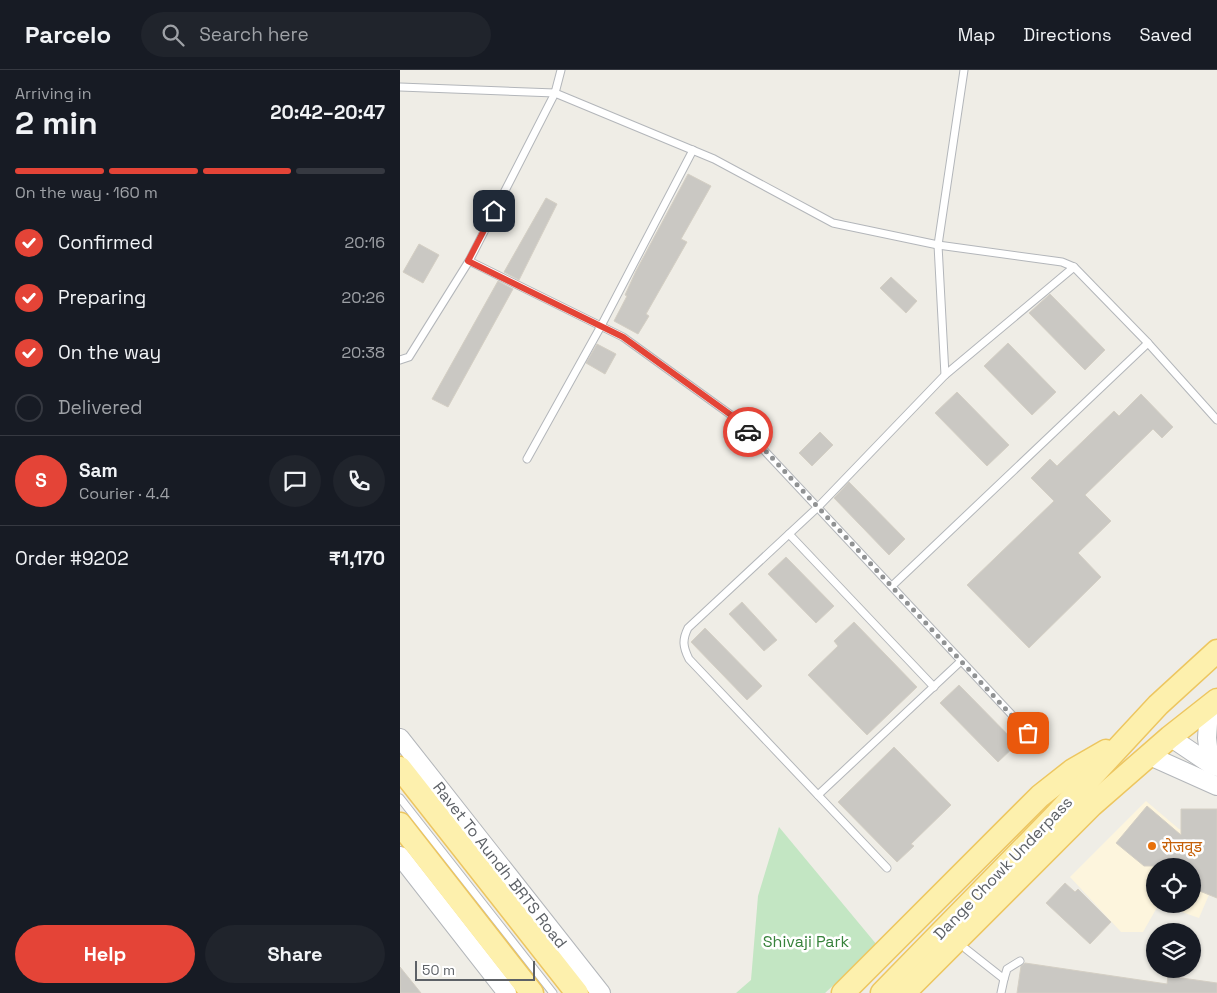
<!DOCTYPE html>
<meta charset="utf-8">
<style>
:root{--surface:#171b24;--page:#20242c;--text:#f1f3f6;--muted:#9ea1a6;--line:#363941;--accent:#e44437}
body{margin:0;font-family:"Space Grotesk","Noto Sans Devanagari",sans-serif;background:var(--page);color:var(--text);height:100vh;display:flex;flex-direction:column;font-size:19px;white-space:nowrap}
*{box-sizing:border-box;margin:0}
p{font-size:16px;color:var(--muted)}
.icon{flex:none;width:28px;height:28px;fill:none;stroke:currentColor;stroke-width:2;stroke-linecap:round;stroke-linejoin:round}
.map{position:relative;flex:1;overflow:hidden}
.side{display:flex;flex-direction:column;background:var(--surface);width:400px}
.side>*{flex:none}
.fabs{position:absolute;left:746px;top:788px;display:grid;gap:10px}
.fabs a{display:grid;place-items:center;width:55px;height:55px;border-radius:50%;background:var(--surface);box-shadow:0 1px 4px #0004;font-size:25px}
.scale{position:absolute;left:15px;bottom:12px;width:120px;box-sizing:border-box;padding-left:5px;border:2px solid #5d6166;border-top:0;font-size:14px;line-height:18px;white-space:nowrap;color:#5d6166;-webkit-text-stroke:4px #fff;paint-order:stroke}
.pin{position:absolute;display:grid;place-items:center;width:42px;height:42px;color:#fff;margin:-21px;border-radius:10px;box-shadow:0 2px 8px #0006}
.courier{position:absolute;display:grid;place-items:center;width:50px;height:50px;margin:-25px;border:4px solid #e44437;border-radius:50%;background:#fff;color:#222;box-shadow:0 1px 6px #0007}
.head em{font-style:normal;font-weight:800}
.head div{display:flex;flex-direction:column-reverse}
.head{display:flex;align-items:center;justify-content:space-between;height:85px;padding:0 15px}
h1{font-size:32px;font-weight:800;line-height:38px}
.bar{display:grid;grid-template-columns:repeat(4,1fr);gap:8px 5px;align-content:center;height:60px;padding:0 15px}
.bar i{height:6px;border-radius:4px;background:var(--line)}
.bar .current{background:var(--accent)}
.bar p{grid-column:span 4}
.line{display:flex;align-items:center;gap:12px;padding:0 15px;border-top:1px solid var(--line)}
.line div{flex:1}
.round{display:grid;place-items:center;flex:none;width:52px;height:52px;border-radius:26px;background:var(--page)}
ol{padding:0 15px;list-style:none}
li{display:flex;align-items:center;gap:15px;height:55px}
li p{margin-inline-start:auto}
li .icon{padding:5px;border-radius:50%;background:var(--accent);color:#fff;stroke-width:4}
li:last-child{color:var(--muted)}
li i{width:28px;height:28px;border:2px solid var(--line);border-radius:50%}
.action{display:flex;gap:10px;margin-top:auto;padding:10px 15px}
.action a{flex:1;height:58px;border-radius:30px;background:var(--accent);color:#fff;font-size:20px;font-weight:800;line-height:58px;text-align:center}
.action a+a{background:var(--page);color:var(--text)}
header{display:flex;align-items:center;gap:30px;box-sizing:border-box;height:70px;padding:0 25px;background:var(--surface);border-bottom:1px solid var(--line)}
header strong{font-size:24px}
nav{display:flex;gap:28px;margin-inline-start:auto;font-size:18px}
.search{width:350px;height:45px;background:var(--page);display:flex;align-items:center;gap:12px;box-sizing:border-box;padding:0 18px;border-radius:28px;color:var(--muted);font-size:19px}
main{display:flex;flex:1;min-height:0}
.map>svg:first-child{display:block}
.commercial{fill:#fdf5dd;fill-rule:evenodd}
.green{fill:#c3e6c3}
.building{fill:#cac8c3;stroke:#d4cfc4}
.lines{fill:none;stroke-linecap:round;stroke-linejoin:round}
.service-casing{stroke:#b3b6ba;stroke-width:9}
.tertiary-casing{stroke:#b3b6ba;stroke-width:20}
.primary-casing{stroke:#edc660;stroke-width:25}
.service{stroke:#fff;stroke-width:7}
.tertiary{stroke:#fff;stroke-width:18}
.primary{stroke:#fdf0ad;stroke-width:22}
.done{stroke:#909293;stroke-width:5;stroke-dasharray:0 9}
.route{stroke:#e44437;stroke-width:6}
.food-dot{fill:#e8710a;stroke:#fff;stroke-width:2}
.labels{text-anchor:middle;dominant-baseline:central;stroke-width:5;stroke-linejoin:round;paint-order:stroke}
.food-label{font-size:16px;fill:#c56008;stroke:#fff;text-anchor:start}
.street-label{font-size:16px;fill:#5d6166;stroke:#fff}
.park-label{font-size:16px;fill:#37823b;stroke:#fff}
</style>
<header>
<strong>Parcelo</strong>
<div class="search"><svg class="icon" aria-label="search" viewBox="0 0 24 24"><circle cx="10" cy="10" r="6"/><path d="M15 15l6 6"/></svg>Search here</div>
<nav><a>Map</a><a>Directions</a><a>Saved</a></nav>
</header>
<main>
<section class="side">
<div class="head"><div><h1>2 min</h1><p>Arriving in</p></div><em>20:42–20:47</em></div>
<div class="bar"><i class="current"></i><i class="current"></i><i class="current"></i><i></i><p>On the way · 160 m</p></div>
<ol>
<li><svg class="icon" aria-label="check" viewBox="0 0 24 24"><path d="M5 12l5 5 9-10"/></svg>Confirmed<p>20:16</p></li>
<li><svg class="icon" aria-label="check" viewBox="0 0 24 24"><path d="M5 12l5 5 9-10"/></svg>Preparing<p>20:26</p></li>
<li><svg class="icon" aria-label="check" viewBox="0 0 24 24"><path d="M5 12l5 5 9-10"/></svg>On the way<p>20:38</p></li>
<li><i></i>Delivered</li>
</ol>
<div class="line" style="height:90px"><b class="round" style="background:var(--accent);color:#fff">S</b><div><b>Sam</b><p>Courier · 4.4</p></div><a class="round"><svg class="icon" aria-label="chat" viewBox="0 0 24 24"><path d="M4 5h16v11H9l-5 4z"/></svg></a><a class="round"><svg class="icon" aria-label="phone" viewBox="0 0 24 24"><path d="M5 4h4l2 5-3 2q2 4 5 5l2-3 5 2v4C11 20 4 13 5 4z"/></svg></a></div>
<div class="line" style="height:65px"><div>Order #9202</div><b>₹1,170</b></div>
<div class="action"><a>Help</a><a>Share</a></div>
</section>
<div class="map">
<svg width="817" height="923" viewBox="0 0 817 923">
<rect width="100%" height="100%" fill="#efede6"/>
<path class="commercial" d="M746,731L779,759L817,773V806L799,848L759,834L743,862H721L670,807ZM755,796H792V834H755Z"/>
<polygon class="green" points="379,757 477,875 425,923 336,923 351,910 358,826"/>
<g class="building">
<polygon points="288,104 311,116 281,169 287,172 246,244 249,246 238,264 214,251 227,226 225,225 236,201"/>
<polygon points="146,128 157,134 119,210 104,202"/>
<polygon points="19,174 39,185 23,213 3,202"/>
<polygon points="491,207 517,231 506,243 480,218"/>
<polygon points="98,211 113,219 48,337 32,329"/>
<polygon points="650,224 705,280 685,300 629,243"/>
<polygon points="608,273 656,322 632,345 584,296"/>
<polygon points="197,274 216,284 205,304 186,293"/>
<polygon points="557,322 609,375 587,396 535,343"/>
<polygon points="741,324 773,357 762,368 753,359 685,425 711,451 678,483 701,507 629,578 567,515 654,431 631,408 650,389 657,396 714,341 719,346"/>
<polygon points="420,362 433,375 412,396 399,383"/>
<polygon points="449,412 505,469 489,485 434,428"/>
<polygon points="386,487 434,536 416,553 368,504"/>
<polygon points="342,532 377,570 364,581 329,544"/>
<polygon points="454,552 517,617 467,665 408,605 438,576 434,571"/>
<polygon points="305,558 362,616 347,630 291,572"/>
<polygon points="559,615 617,674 598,692 540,633"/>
<polygon points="494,677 551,735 511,774 514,776 497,792 438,732"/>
<polygon points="747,736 781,765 781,739 817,739 817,828 792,818 792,796 744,796 716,773"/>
<polygon points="665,813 675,822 678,819 711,852 690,874 646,833"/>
<polygon points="625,893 767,914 768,906 817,913 817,923 617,923 621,896"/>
<polygon points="0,897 21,923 0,923"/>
</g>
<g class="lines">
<defs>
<g id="service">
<polyline points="0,17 155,23 161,0"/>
<polyline points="0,290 9,287 69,191"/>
<polyline points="545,305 674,197"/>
<polyline points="127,389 201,256 293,80"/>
<polyline points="389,464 534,617"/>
<polyline points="492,516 748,273"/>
<polyline points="642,677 331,345 223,267 69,191 155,23 314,89 433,153 538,175 662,192 674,197 748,273 817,350"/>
<polyline points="418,725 561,591"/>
<polyline points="0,728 153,923"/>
<path d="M487,798L289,589C283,577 282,570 288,558L418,437L545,305L538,175L564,0"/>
<polyline points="566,879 604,909 601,923"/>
<polyline points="604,909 607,899 620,891"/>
</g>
<g id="tertiary">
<polyline points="809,639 807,668 810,694 817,697"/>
<polyline points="770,667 810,694"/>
<polyline points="0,668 201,923"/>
<polyline points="750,686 817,716"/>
<polyline points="0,786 107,923"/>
</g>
<g id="primary">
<polyline points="0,698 177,923"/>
<polyline points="0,754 132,923"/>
<polyline points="443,923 640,726 673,700 706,681"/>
<polyline points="482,923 655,746 758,635 817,581"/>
<polyline points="504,923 692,735 770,667 817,630"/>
</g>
</defs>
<use href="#service" class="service-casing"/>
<use href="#tertiary" class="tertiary-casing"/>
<use href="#primary" class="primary-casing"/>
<use href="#service" class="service"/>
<use href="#tertiary" class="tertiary"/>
<use href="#primary" class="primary"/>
</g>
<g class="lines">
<polyline class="done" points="348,362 628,663"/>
<polyline class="route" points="94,141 68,191 223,267 331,345 348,362"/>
</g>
<circle class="food-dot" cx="752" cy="776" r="5"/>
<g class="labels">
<g class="food-label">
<text x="762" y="776">रोजवूड</text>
</g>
<g class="street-label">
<text transform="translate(100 795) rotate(52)">Ravet To Aundh BRTS Road</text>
<text transform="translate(603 798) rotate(-46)">Dange Chowk Underpass</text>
</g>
<g class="park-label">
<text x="406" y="871">Shivaji Park</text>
</g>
</g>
</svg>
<div class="fabs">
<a><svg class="icon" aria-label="locate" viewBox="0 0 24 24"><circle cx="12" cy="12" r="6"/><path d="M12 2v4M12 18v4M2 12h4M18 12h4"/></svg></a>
<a><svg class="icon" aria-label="layers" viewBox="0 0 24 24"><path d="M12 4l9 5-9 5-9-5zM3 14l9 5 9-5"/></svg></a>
</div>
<div class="scale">50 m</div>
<div class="pin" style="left:628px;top:663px;background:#ea580c"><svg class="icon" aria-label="bag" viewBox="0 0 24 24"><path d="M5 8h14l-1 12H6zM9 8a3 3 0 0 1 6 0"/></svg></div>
<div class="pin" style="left:94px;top:141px;background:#1f2937"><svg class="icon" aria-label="home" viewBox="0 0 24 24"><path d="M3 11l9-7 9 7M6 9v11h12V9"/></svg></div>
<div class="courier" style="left:348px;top:362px"><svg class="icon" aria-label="car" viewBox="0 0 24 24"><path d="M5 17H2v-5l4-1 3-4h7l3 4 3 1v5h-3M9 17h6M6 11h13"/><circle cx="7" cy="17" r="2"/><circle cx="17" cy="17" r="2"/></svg></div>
</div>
</main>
